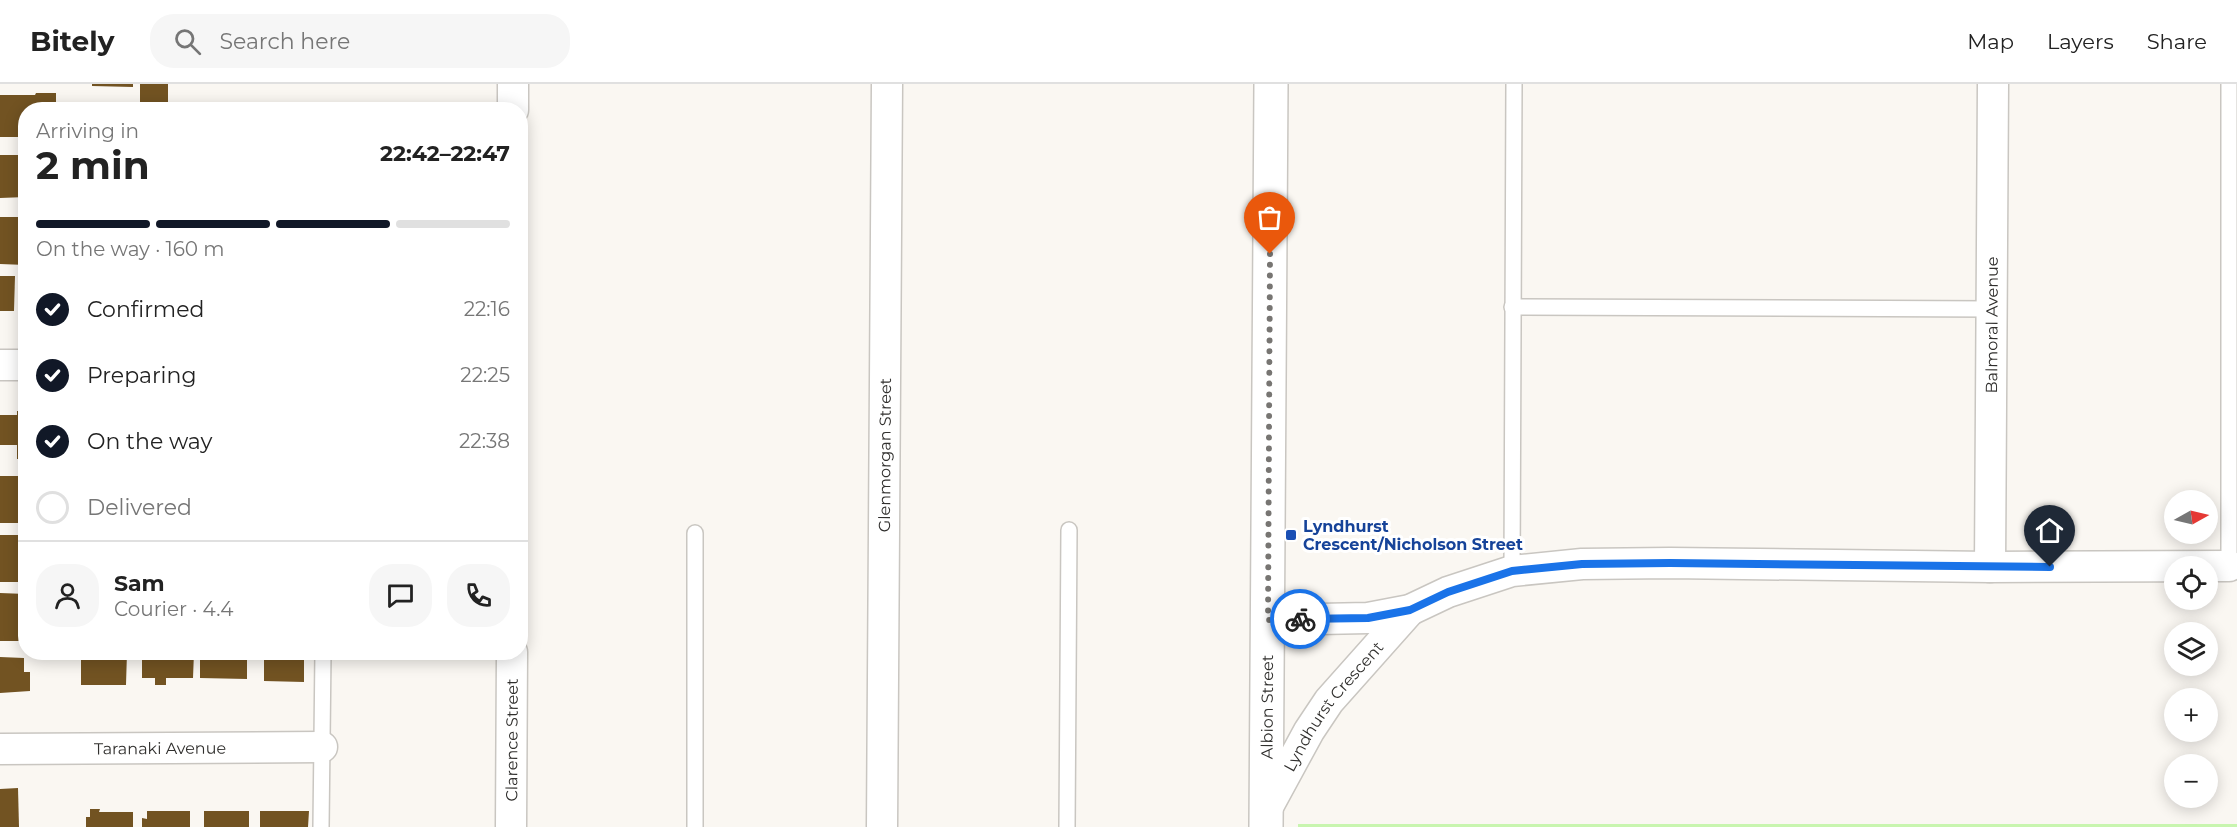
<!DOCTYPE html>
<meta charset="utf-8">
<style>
:root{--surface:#fff;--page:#f6f6f6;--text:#222;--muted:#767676;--line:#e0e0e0;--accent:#111827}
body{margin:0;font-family:Montserrat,sans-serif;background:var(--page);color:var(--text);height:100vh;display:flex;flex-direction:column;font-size:22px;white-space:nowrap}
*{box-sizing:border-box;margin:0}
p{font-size:20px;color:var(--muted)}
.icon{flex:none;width:33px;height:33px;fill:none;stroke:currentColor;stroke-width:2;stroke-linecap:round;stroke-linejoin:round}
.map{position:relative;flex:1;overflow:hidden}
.sheet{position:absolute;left:18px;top:18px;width:510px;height:558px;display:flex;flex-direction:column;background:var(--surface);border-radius:24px;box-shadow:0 3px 15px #0003}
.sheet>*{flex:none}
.needle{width:39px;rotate:82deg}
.buttons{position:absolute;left:2164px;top:406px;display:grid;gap:12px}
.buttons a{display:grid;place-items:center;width:54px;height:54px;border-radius:50%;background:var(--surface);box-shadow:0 3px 15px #0003;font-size:30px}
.pin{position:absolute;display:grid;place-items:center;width:51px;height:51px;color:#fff;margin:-62px -26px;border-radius:50% 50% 50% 0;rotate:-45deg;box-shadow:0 0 6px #0007}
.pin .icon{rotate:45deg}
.courier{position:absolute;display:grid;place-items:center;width:60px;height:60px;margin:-30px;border:4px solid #1a73e8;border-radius:50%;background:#fff;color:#222;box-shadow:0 2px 8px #0007}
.overview em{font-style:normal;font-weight:700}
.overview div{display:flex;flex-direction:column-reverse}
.overview{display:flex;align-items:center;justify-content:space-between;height:102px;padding:0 18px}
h1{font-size:39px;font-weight:700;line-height:45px}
.bar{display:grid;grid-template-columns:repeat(4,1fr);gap:9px 6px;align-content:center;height:72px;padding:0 18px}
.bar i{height:8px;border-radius:4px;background:var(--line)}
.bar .on{background:var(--accent)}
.bar p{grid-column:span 4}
.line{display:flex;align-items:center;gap:15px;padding:0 18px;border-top:2px solid var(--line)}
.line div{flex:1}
.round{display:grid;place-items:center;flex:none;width:63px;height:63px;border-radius:24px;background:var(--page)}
ol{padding:0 18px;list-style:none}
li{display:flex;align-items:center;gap:18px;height:66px}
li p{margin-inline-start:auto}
li .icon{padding:6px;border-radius:50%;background:var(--accent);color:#fff;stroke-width:4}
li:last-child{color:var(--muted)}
li i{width:33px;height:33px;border:3px solid var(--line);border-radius:50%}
header{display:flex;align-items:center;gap:36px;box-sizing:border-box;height:84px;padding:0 30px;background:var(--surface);border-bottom:2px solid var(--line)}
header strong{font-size:28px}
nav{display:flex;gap:33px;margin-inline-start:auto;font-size:21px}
.search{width:420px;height:54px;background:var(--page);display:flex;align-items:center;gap:15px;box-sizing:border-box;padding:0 21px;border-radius:24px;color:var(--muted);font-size:22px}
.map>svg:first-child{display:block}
.green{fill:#c8f5af}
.building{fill:#725322}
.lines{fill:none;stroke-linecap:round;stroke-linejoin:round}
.service-casing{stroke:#c9c6c1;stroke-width:18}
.minor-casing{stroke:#c9c6c1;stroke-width:33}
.primary-casing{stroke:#c9c6c1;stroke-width:36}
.service{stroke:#fff;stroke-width:15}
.minor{stroke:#fff;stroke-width:30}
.primary{stroke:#fff;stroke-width:33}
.done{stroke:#777572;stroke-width:6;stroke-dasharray:0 10.8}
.route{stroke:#1a73e8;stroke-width:8}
.transit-dot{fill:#1a4fb4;stroke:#fff;stroke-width:2}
.labels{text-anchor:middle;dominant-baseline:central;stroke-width:6;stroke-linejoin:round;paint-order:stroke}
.street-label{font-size:16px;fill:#302f2d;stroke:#fff}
.transit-label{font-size:16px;font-weight:bold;fill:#164399;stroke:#fff;text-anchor:start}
</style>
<header>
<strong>Bitely</strong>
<div class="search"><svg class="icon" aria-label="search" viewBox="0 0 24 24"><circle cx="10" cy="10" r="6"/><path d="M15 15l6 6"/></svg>Search here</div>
<nav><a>Map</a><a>Layers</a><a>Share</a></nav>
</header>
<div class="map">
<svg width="2237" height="743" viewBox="0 0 2237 743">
<rect width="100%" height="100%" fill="#faf7f2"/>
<rect class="green" x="1298" y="740" width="939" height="3"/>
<g class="building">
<polygon points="92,0 133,0 133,3 92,2"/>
<rect x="140" y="0" width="28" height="26"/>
<polygon points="36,9 56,9 56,26 26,26 26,53 0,53 0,11 35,11"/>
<polygon points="0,71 26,71 26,113 0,114"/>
<polygon points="0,133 26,133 26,181 0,180"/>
<polygon points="0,192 15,192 14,227 0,227"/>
<polygon points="17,327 26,327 26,375 17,375 17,361 0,361 0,331 17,331"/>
<rect x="0" y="392" width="26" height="47"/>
<polygon points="0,451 23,451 24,458 26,457 26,498 0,498"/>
<polygon points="0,509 26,510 26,557 0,557"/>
<polygon points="81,568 127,568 126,601 81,601"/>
<polygon points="142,568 194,568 193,594 166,594 166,601 155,601 155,594 142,594"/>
<polygon points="200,568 247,568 247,595 200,594"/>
<polygon points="264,568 304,568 304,598 264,597"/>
<polygon points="0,573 24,574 24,588 30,588 30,607 0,609"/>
<polygon points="18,704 19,743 0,743 0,705"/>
<polygon points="90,725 100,725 99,728 133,728 133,743 86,743 86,733 90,733"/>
<polygon points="147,727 190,727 190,743 142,743 142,734 147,735"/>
<rect x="204" y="727" width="45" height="16"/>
<polygon points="260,727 309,727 308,743 260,743"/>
</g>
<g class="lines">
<defs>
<g id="service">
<polyline points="1512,223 1991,225"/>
<polyline points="2229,482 2229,0"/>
<polyline points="1512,487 1514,0"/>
<polyline points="321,743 323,568"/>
<polyline points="695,743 695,449"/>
<polyline points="1067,743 1069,446"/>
</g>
<g id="minor">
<polyline points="513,26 513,0"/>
<polyline points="0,281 26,281"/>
<path id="s1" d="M1990,483L1993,0"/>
<polyline points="1268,536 1368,534 1410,526 1448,508 1512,487 1582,480 1670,479 1990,483 2229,482"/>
<path id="s2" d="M0,665L322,663"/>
<path id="s3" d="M1266,726L1309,647L1329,617L1410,526"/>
<path id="s4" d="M511,743L512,568"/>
<path id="s5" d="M882,743L887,0"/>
</g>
<g id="primary">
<path id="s6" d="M1266,743L1271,0"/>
</g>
</defs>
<use href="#service" class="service-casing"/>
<use href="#minor" class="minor-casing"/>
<use href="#primary" class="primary-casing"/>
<use href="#service" class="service"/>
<use href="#minor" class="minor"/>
<use href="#primary" class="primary"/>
</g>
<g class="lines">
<polyline class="done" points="1270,170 1268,536 1300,535"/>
<polyline class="route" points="1300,535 1368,534 1410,526 1448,508 1512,487 1582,480 1670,479 2050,483"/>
</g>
<rect class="transit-dot" x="1285" y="445" width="12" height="12" rx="3"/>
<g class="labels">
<g class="street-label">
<text stroke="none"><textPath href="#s1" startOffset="242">Balmoral Avenue</textPath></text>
<text stroke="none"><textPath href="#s5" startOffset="372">Glenmorgan Street</textPath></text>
<text stroke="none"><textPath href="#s6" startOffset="120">Albion Street</textPath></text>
<text stroke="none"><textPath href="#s3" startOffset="124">Lyndhurst Crescent</textPath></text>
<text stroke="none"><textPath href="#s4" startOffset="87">Clarence Street</textPath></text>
<text stroke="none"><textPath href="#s2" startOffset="160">Taranaki Avenue</textPath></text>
</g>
<g class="transit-label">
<text x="1303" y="442">Lyndhurst<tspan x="1303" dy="18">Crescent/Nicholson Street</tspan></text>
</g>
</g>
</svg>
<div class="buttons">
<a><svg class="needle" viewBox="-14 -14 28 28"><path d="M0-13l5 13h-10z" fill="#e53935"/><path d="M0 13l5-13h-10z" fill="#767676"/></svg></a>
<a><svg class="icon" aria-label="locate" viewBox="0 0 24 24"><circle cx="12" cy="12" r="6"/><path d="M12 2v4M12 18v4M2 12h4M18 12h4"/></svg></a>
<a><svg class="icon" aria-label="layers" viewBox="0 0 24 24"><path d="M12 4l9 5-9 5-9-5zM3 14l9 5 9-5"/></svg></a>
<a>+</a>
<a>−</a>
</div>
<div class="pin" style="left:1270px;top:170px;background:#ea580c"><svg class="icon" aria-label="bag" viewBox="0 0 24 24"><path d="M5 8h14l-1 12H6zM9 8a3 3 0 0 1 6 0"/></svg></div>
<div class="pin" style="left:2050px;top:483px;background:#1f2937"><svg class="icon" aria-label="home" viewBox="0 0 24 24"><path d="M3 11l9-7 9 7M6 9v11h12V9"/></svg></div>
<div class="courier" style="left:1300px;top:535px"><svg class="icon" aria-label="bike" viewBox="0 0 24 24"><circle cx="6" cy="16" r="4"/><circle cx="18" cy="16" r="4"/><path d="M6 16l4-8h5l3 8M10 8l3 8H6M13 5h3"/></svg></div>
<section class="sheet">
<div class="overview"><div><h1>2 min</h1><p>Arriving in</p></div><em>22:42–22:47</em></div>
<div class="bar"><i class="on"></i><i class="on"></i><i class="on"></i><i></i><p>On the way · 160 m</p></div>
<ol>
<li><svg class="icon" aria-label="check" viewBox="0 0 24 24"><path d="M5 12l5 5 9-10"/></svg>Confirmed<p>22:16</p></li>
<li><svg class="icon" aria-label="check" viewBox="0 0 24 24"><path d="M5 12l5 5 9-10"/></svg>Preparing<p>22:25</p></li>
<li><svg class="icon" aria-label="check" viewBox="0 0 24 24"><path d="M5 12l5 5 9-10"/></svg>On the way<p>22:38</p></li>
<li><i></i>Delivered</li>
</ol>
<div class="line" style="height:108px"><a class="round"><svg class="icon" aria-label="person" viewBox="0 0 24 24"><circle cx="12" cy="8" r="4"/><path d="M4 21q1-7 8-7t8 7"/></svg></a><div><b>Sam</b><p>Courier · 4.4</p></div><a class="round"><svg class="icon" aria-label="chat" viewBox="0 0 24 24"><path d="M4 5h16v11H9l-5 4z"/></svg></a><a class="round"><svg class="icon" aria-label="phone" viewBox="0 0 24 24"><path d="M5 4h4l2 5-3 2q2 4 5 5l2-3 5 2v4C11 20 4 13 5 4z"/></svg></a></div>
</section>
</div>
